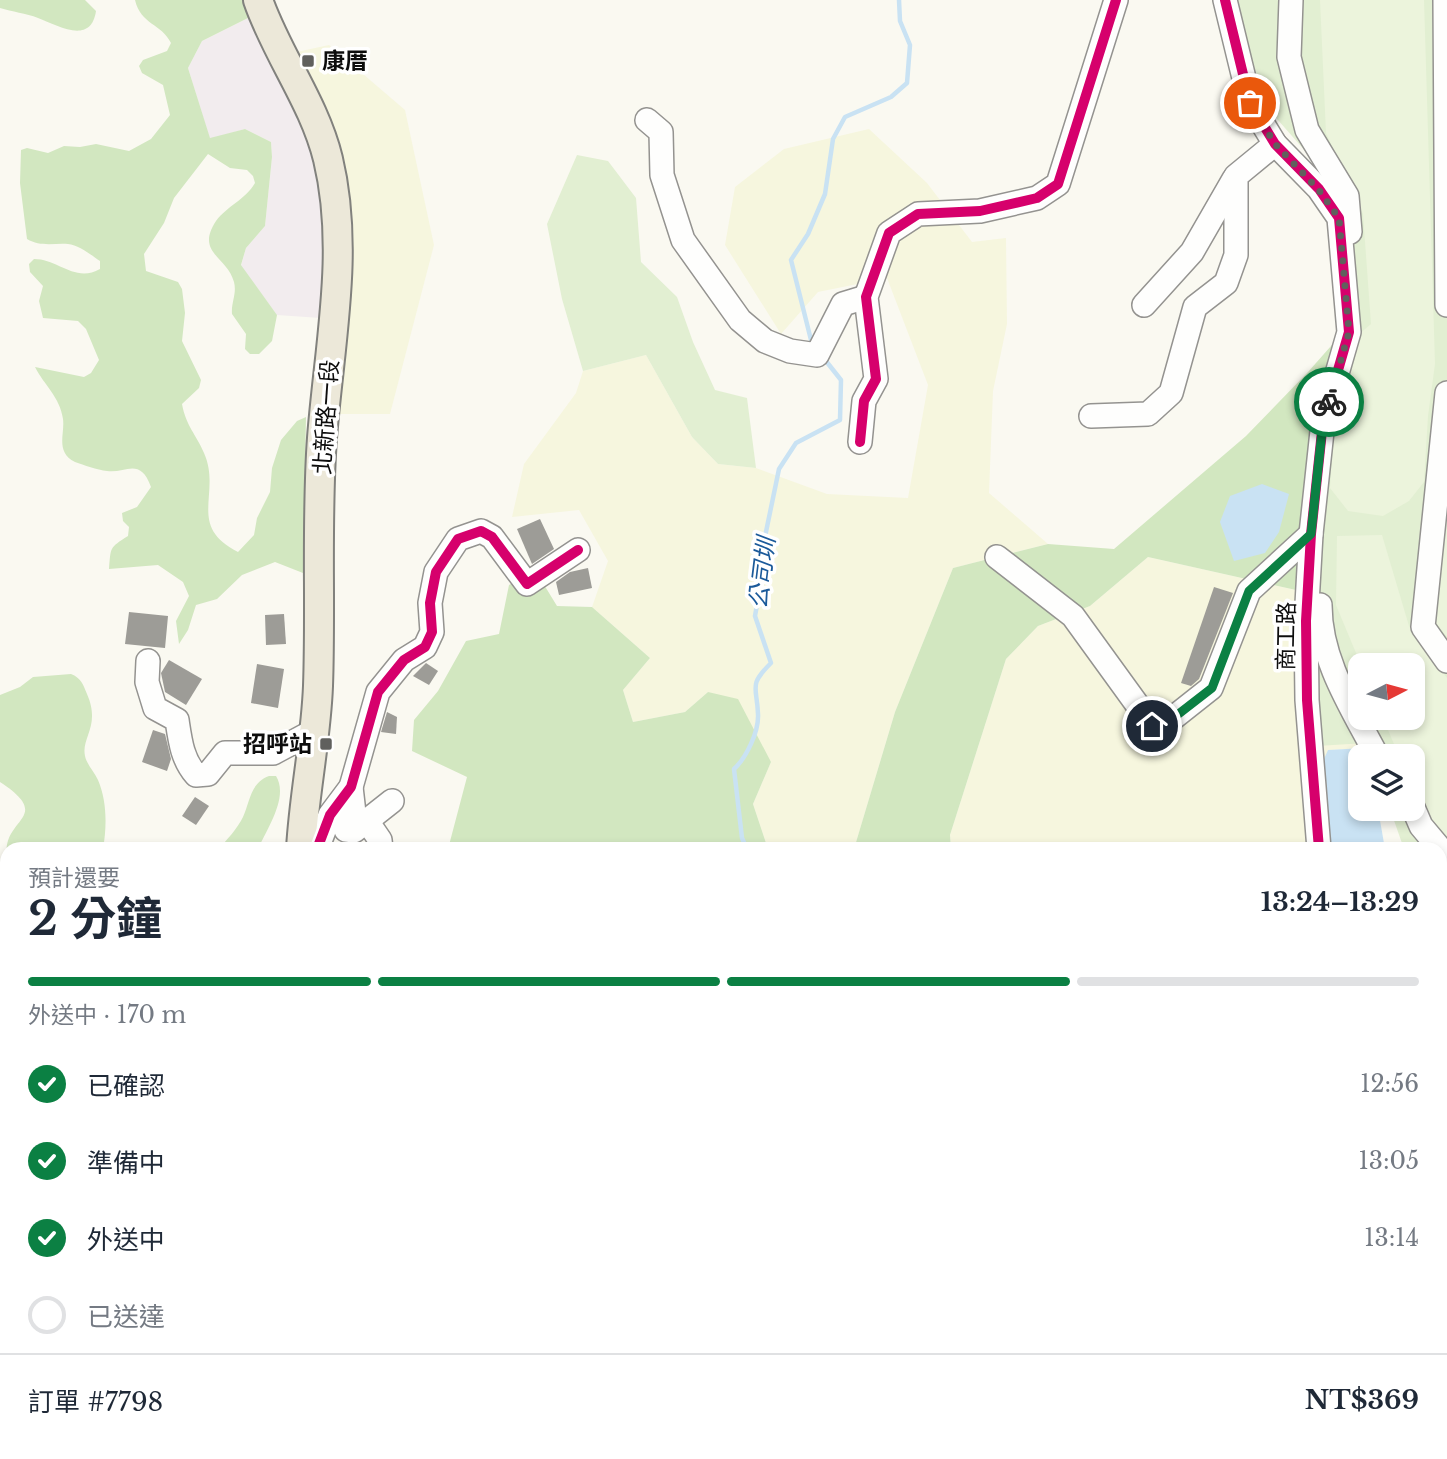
<!DOCTYPE html>
<html lang="zh-TW">
<meta charset="utf-8">
<style>
:root{--surface:#fff;--page:#f6f6f7;--text:#1f2937;--muted:#747a83;--line:#e0e1e3;--accent:#0b8043}
body{margin:0;font-family:"Libre Baskerville","Noto Sans TC",serif;background:var(--page);color:var(--text);height:100vh;display:flex;flex-direction:column;font-size:26px;white-space:nowrap}
*{box-sizing:border-box;margin:0}
p{font-size:23px;color:var(--muted)}
.icon{flex:none;width:38px;height:38px;fill:none;stroke:currentColor;stroke-width:2;stroke-linecap:round;stroke-linejoin:round}
.map{position:relative;flex:1;overflow:hidden}
.details{position:absolute;left:0px;top:842px;width:1447px;height:618px;display:flex;flex-direction:column;background:var(--surface);border-radius:21px 21px 0 0;box-shadow:0 4px 10px #0003}
.details>*{flex:none}
.needle{width:46px;rotate:84deg}
.buttons{position:absolute;left:1348px;top:653px;display:grid;gap:14px}
.buttons a{display:grid;place-items:center;width:77px;height:77px;border-radius:14px;background:var(--surface);box-shadow:0 4px 10px #0003;font-size:35px}
.pin{position:absolute;display:grid;place-items:center;width:60px;height:60px;color:#fff;margin:-30px;border:4px solid #fff;border-radius:50%;box-shadow:0 2px 7px #0007}
.courier{position:absolute;display:grid;place-items:center;width:70px;height:70px;margin:-35px;border:5px solid #0b8043;border-radius:50%;background:#fff;color:#222;box-shadow:0 2px 9px #0007}
.summary em{font-style:normal;font-weight:700}
.summary div{display:flex;flex-direction:column-reverse}
.summary{display:flex;align-items:center;justify-content:space-between;height:119px;padding:0 28px}
h1{font-size:46px;font-weight:700;line-height:52px}
.bar{display:grid;grid-template-columns:repeat(4,1fr);gap:10px 7px;align-content:center;height:84px;padding:0 28px}
.bar i{height:9px;border-radius:5px;background:var(--line)}
.bar .on{background:var(--accent)}
.bar p{grid-column:span 4}
.line{display:flex;align-items:center;gap:18px;padding:0 28px;border-top:2px solid var(--line)}
.line div{flex:1}
ol{padding:0 28px;list-style:none}
li{display:flex;align-items:center;gap:21px;height:77px}
li p{margin-inline-start:auto}
li .icon{padding:7px;border-radius:50%;background:var(--accent);color:#fff;stroke-width:4}
li:last-child{color:var(--muted)}
li i{width:38px;height:38px;border:4px solid var(--line);border-radius:50%}
.map>svg:first-child{display:block}
.industrial{fill:#f2ecee}
.farmland{fill:#f6f6de}
.green{fill:#e2efd2;fill-rule:evenodd}
.forest{fill:#d2e7c0}
.pitch{fill:#ecf4dc}
.water{fill:#c9e2f3}
.lines{fill:none;stroke-linecap:round;stroke-linejoin:round}
.stream{stroke:#c9e2f3;stroke-width:4.5}
.building{fill:#9d9c97}
.minor-casing{stroke:#949390;stroke-width:26}
.major-casing{stroke:#81817d;stroke-width:32}
.minor{stroke:#fefefd;stroke-width:23}
.major{stroke:#ece8d9;stroke-width:28}
.cycleway-casing{stroke:#fff;stroke-width:15}
.cycleway{stroke:#d6006c;stroke-width:10}
.done{stroke:#60605d;stroke-width:7;stroke-dasharray:0 12.6}
.route{stroke:#0b8043;stroke-width:9}
.poi-dot{fill:#60605d;stroke:#fff;stroke-width:2.5}
.labels{text-anchor:middle;dominant-baseline:central;stroke-width:7;stroke-linejoin:round;paint-order:stroke}
.poi-label{font-size:23px;font-weight:bold;fill:#0d0d0d;stroke:#fff;text-anchor:start}
.street-label{font-size:23px;fill:#0d0d0d;stroke:#fff}
.water-label{font-size:24px;font-style:italic;fill:#1b5a9a;stroke:#fff}
</style>
<div class="map">
<svg width="1447" height="1459" viewBox="0 0 1447 1459">
<rect width="100%" height="100%" fill="#faf9f1"/>
<polygon class="industrial" points="264,10 331,148 335,319 277,315 241,266 246,248 265,226 272,157 271,142 245,129 210,139 188,68 202,41"/>
<g class="farmland">
<polygon points="329,45 405,110 434,245 390,414 332,414 341,220 292,53"/>
<polygon points="869,129 927,183 972,242 1006,238 1007,324 993,391 989,493 1048,544 953,568 895,712 854,849 768,849 753,804 771,762 708,692 685,712 633,722 623,690 650,658 592,607 608,561 579,510 512,517 524,464 576,393 583,371 646,355 692,437 718,464 756,468 827,494 908,498 928,385 887,278 818,292 781,334 725,245 735,187 784,149"/>
<polygon points="1148,557 1314,594 1375,742 1364,748 1329,750 1324,759 1331,849 951,849 950,835 1006,659 1038,626 1090,606"/>
<polygon points="1355,1453 1427,1453 1427,1459 1356,1459"/>
</g>
<g class="green">
<path d="M1237,0H1447V970L1440,951V849H1404L1390,809L1412,808V756H1371L1366,743L1317,746L1316,593L1331,423L1357,320L1343,194L1270,111L1247,72ZM1360,665H1412V718H1360Z"/>
<polygon points="577,155 608,161 636,198 641,262 677,297 693,342 715,390 747,398 756,468 718,464 692,437 646,355 583,371 562,299 547,224"/>
</g>
<g class="forest">
<path d="M0,0H85L96,11C91,46 57,25 38,18C26,13 12,12 0,8Z"/>
<path d="M135,0H260L264,10L202,41L188,68L210,138L245,129L271,142L272,157L265,226L246,248L241,265L277,315L272,341L259,354H250L245,349L246,334L232,314C231,302 237,294 234,282C227,256 195,253 216,221C227,206 245,200 255,183L253,176L247,170L230,168L208,154L174,198L164,223L144,254L146,271L178,282L182,289L185,313L182,341L201,380L199,388L182,404C186,426 196,434 204,453C222,493 186,526 238,552L254,535L257,518L270,492L272,468L281,440L297,421L306,417L303,573L275,562L242,575L217,599L196,605L188,630L179,644L176,621L189,596L183,582L158,565L109,569C111,547 109,548 128,536L129,527L123,521L122,513L137,507L151,487C140,456 125,474 107,471C97,470 84,465 75,462C55,452 65,434 63,419C60,397 44,385 35,367L84,377L91,373L99,360L86,329L78,321L43,318L39,301L43,286L30,272L29,264L34,259C58,259 75,283 100,269V261C91,255 79,245 68,244C54,243 40,247 27,239L20,183L21,150L27,148L48,153L64,146L80,147L96,144L129,151L151,139L170,115L163,85L142,73L139,66L143,60L167,51L171,43C161,23 141,25 135,0Z"/>
<polygon points="1354,320 1327,423 1314,594 1148,557 1090,606 1038,626 1006,659 950,835 951,849 854,849 895,712 953,568 1048,544 1114,549 1246,436 1308,372"/>
<polygon points="535,570 557,606 592,607 650,658 623,690 633,722 685,712 708,692 738,699 771,762 753,804 768,849 448,849 467,777 412,751 414,720 438,691 466,641 499,634 509,585"/>
<path d="M71,674C81,678 83,684 87,694C101,726 81,737 85,756C87,765 94,771 98,780C107,801 107,826 103,849H7V855C2,818 55,818 0,782V695L20,687L33,677Z"/>
<path d="M269,776H276C289,797 267,829 258,849H218C227,840 237,829 243,817C250,802 250,783 269,776Z"/>
<polygon points="7,1299 7,1399 0,1400 0,1326"/>
<polygon points="312,1452 396,1453 396,1459 307,1459"/>
<polygon points="1355,1452 1356,1459 529,1459 529,1453"/>
</g>
<g class="pitch">
<polygon points="1320,0 1424,0 1435,364 1428,416 1424,482 1409,501 1383,516 1348,511 1330,488 1333,438 1358,335 1371,324 1363,214 1326,133"/>
<polygon points="1447,439 1447,637 1432,618"/>
<polygon points="1382,535 1409,626 1447,678 1447,886 1438,849 1412,787 1412,756 1399,756 1383,718 1412,718 1412,665 1361,665 1336,605 1337,536"/>
</g>
<g class="water">
<polygon points="1262,484 1289,494 1279,532 1265,553 1234,561 1220,522 1230,496"/>
<polygon points="1364,748 1367,756 1360,756 1360,808 1378,809 1385,849 1331,849 1324,759 1328,750"/>
</g>
<g class="lines">
<g class="stream">
<polyline points="811,340 791,260 808,234 825,194 833,139 845,117 891,97 907,83 910,45 900,21 899,0"/>
<path d="M747,849L742,838L734,769C746,758 759,732 758,714C757,686 748,686 771,663L755,616L762,577L761,556L779,469L796,443L840,420L841,380L826,361"/>
<polyline points="1021,1452 1024,1459"/>
</g>
</g>
<g class="building">
<polygon points="540,519 554,549 532,564 517,529"/>
<polygon points="588,568 592,588 559,595 556,582 570,572"/>
<polygon points="1214,587 1233,593 1199,679 1191,686 1181,683"/>
<polygon points="129,612 168,616 165,648 125,644"/>
<polygon points="284,614 286,644 266,645 265,615"/>
<polygon points="169,660 202,679 186,705 165,692 161,673"/>
<polygon points="426,663 438,671 429,685 413,676"/>
<polygon points="257,664 284,669 278,708 251,703"/>
<polygon points="387,712 397,717 396,734 381,732"/>
<polygon points="153,730 165,734 171,759 167,771 142,762"/>
<polygon points="195,797 209,806 196,825 182,816"/>
</g>
<g class="lines">
<defs>
<g id="minor">
<polyline points="1225,0 1250,103 1275,144 1319,189 1339,218 1349,332 1323,422 1311,534 1306,621 1307,700 1319,849"/>
<polyline points="1291,0 1289,57 1307,130 1347,196 1350,232"/>
<polyline points="1445,0 1447,305"/>
<polyline points="647,120 661,132 662,175 683,240 740,320 765,341 790,351 817,355 843,304 866,297"/>
<polyline points="1144,305 1192,252 1234,179"/>
<polyline points="1447,393 1423,627 1447,661"/>
<polyline points="1091,416 1148,414 1171,393 1195,307 1226,283 1236,255 1236,176 1275,144"/>
<polyline points="860,442 864,401 876,379 866,297 889,233 918,214 980,211 1037,198 1058,184 1116,0"/>
<polyline points="997,557 1073,616 1152,725 1163,726 1211,688 1249,591 1311,534"/>
<path d="M1320,605C1320,661 1352,708 1377,756"/>
<path d="M148,661L147,682L155,708L177,720C180,740 182,759 196,775L208,774L225,753H273L312,732"/>
<polyline points="351,787 354,813 346,830 354,831 392,801"/>
<polyline points="1412,805 1421,826 1442,851 1447,861"/>
<polyline points="367,821 380,840 381,849"/>
<polyline points="317,849 330,815 351,787 378,692 404,660 425,647 432,632 430,603 436,572 458,539 481,531 492,537 527,584 578,550"/>
<polyline points="1440,1239 1447,1230"/>
<polyline points="441,1459 441,1452"/>
<polyline points="1285,1459 1288,1452"/>
</g>
<g id="major">
<path d="M258,0C277,55 314,102 328,159C350,250 329,346 322,438C316,520 321,603 318,686C316,740 304,794 301,849"/>
<polyline points="414,1452 414,1459"/>
</g>
</defs>
<use href="#minor" class="minor-casing"/>
<use href="#major" class="major-casing"/>
<use href="#minor" class="minor"/>
<use href="#major" class="major"/>
<defs>
<g id="cycleway">
<polyline points="1225,0 1250,103 1275,144 1319,189 1339,218 1349,332 1323,422 1311,534 1306,621 1307,700 1319,849"/>
<polyline points="860,442 864,401 876,379 866,297 889,233 918,214 980,211 1037,198 1058,184 1116,0"/>
<polyline points="317,849 330,815 351,787 378,692 404,660 425,647 432,632 430,603 436,572 458,539 481,531 492,537 527,584 578,550"/>
</g>
</defs>
<use href="#cycleway" class="cycleway-casing"/>
<use href="#cycleway" class="cycleway"/>
</g>
<g class="lines">
<polyline class="done" points="1250,103 1275,144 1318,189 1339,218 1349,332 1329,402"/>
<polyline class="route" points="1152,726 1163,726 1212,688 1249,591 1311,534 1323,422 1329,402"/>
</g>
<g class="poi-dot">
<rect x="301" y="54" width="14" height="14" rx="3.5"/>
<rect x="319" y="737" width="14" height="14" rx="3.5"/>
</g>
<g class="labels">
<g class="poi-label">
<text x="322" y="61">康厝</text>
<text x="312" y="744" text-anchor="end">招呼站</text>
</g>
<g class="street-label">
<text transform="translate(326 417) rotate(-86)">北新路一段</text>
<text transform="translate(1286 636) rotate(-89)">商工路</text>
</g>
<g class="water-label">
<text transform="translate(762 573) rotate(-83)">公司圳</text>
</g>
</g>
</svg>
<div class="buttons">
<a><svg class="needle" viewBox="-14 -14 28 28"><path d="M0-13l5 13h-10z" fill="#e53935"/><path d="M0 13l5-13h-10z" fill="#747a83"/></svg></a>
<a><svg class="icon" aria-label="layers" viewBox="0 0 24 24"><path d="M12 4l9 5-9 5-9-5zM3 14l9 5 9-5"/></svg></a>
</div>
<div class="pin" style="left:1250px;top:103px;background:#ea580c"><svg class="icon" aria-label="bag" viewBox="0 0 24 24"><path d="M5 8h14l-1 12H6zM9 8a3 3 0 0 1 6 0"/></svg></div>
<div class="pin" style="left:1152px;top:726px;background:#1f2937"><svg class="icon" aria-label="home" viewBox="0 0 24 24"><path d="M3 11l9-7 9 7M6 9v11h12V9"/></svg></div>
<div class="courier" style="left:1329px;top:402px"><svg class="icon" aria-label="bike" viewBox="0 0 24 24"><circle cx="6" cy="16" r="4"/><circle cx="18" cy="16" r="4"/><path d="M6 16l4-8h5l3 8M10 8l3 8H6M13 5h3"/></svg></div>
<section class="details">
<div class="summary"><div><h1>2 分鐘</h1><p>預計還要</p></div><em>13:24–13:29</em></div>
<div class="bar"><i class="on"></i><i class="on"></i><i class="on"></i><i></i><p>外送中 · 170 m</p></div>
<ol>
<li><svg class="icon" aria-label="check" viewBox="0 0 24 24"><path d="M5 12l5 5 9-10"/></svg>已確認<p>12:56</p></li>
<li><svg class="icon" aria-label="check" viewBox="0 0 24 24"><path d="M5 12l5 5 9-10"/></svg>準備中<p>13:05</p></li>
<li><svg class="icon" aria-label="check" viewBox="0 0 24 24"><path d="M5 12l5 5 9-10"/></svg>外送中<p>13:14</p></li>
<li><i></i>已送達</li>
</ol>
<div class="line" style="height:91px"><div>訂單 #7798</div><b>NT$369</b></div>
</section>
</div>
